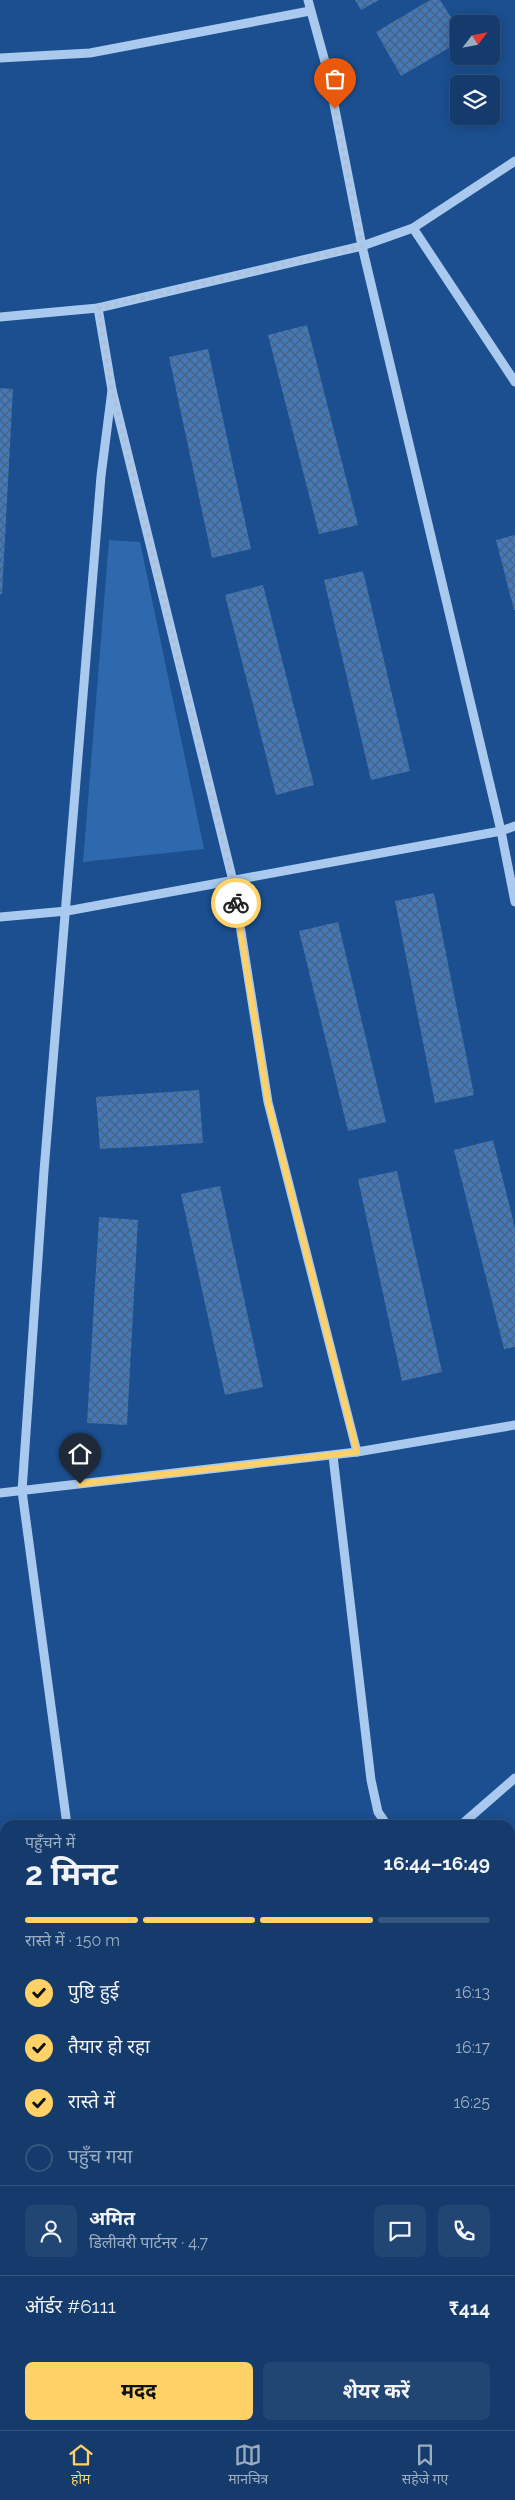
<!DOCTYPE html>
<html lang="hi">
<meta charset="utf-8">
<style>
:root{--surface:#143b6b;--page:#214673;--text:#f1f3f6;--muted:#9dadc1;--line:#33557e;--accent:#ffd166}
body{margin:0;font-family:Raleway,"Noto Sans Devanagari",sans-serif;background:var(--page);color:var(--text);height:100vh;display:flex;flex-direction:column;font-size:19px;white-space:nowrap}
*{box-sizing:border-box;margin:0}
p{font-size:16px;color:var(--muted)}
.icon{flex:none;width:28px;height:28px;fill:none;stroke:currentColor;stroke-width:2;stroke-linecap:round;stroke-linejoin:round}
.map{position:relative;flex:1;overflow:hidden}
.side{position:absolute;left:0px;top:1820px;width:515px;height:610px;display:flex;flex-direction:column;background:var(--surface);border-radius:15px 15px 0 0;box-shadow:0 2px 12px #0003,0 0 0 1px var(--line)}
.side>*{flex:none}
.needle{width:32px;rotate:58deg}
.buttons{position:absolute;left:450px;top:15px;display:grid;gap:10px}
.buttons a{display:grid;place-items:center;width:50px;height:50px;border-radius:8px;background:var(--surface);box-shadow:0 2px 12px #0003,0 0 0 1px var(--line);font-size:25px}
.pin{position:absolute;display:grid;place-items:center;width:42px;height:42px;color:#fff;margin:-51px -21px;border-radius:50% 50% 50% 0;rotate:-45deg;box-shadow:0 0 5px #0007}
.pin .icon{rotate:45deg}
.courier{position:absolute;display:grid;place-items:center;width:50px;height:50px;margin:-25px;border:4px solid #ffd166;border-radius:50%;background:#fff;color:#222;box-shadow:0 1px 6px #0007}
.head em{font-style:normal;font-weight:700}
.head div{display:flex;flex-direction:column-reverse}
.head{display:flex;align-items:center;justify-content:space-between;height:85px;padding:0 25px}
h1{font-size:32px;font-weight:700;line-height:38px}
.bar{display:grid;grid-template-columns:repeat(4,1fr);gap:8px 5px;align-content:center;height:60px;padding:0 25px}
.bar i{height:6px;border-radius:4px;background:var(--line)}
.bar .selected{background:var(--accent)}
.bar p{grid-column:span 4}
.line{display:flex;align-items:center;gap:12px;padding:0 25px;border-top:1px solid var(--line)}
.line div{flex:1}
.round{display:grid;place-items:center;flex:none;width:52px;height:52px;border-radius:8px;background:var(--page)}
ol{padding:0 25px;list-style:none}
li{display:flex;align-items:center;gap:15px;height:55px}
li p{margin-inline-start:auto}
li .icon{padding:5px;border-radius:50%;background:var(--accent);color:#111;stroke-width:4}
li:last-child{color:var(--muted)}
li i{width:28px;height:28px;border:2px solid var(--line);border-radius:50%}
.action{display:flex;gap:10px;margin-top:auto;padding:10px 25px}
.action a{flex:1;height:58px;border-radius:8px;background:var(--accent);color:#111;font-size:20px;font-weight:700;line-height:58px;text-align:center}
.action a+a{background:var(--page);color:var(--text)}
.dock{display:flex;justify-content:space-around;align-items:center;height:70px;border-top:1px solid var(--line);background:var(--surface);font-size:14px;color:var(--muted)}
.dock a{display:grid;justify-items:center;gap:2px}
.dock .selected{color:var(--accent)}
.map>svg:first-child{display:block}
.green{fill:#2e69ad}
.building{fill:url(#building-cross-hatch)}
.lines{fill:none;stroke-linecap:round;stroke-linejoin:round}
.minor{stroke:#a9c9ee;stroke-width:9}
.done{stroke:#afc1d8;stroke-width:5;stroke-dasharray:0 9}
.route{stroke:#ffd166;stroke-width:6}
</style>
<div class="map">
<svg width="515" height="2430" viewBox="0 0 515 2430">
<defs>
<pattern id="building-cross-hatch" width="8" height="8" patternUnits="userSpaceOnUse" patternTransform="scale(1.25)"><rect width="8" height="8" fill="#4478b7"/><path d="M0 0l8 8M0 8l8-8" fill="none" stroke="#486282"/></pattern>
</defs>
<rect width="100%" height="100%" fill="#1b4f8f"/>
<polygon class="green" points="109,540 140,542 204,849 83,862"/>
<g class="building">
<polygon points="355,0 379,0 361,10"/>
<polygon points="430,0 440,0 459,30 459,42 401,76 376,32"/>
<polygon points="307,325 358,525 319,534 268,335"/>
<polygon points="208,349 251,549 212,558 169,357"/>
<polygon points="0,388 13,389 2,594 0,594"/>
<polygon points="515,535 515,610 514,610 496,540"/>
<polygon points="363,571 410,771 371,780 324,580"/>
<polygon points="263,585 314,785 276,795 225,595"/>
<polygon points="434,893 474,1095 435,1103 395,901"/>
<polygon points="338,922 386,1122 348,1131 299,931"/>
<polygon points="199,1090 203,1143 100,1149 96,1097"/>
<polygon points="493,1140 515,1228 515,1347 504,1349 454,1150"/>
<polygon points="397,1171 442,1372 402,1381 358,1179"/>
<polygon points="220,1186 263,1387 225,1395 181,1194"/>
<polygon points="99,1217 138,1220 127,1425 87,1423"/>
<polygon points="510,2311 515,2325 515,2341 510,2343"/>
<polygon points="132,2425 273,2425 275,2430 134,2430"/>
</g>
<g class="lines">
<g class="minor">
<polyline points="308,0 327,69 362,246 501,831 515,902"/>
<polyline points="0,58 90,53 310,11"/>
<polyline points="413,228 515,382"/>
<polyline points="98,308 112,390 233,881 268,1102 357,1452 515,1425"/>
<polyline points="0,317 98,308 362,246 413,228 515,161"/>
<polyline points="0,917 67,911 501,831 515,826"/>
<polyline points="333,1456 371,1780 378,1812 387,1825"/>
<polyline points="0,1493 357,1452"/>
<polyline points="67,1825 22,1491 44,1171 101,476 112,390"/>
<polyline points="461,1825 515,1778"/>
<polyline points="0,2055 5,2054"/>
<polyline points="510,2071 515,2071"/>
<polyline points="0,2121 5,2120"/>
<polyline points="510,2218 515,2231"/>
<polyline points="510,2370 515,2368"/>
<polyline points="0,2387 5,2387"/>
<polyline points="19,2425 21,2430"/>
<polyline points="85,2425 87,2430"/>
<polyline points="300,2425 301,2430"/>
<polyline points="347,2430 361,2425"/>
</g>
</g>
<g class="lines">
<polyline class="done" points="236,903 233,881 112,390 98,308 362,246 335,109"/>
<polyline class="route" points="80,1484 357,1452 268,1102 236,903"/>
</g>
</svg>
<div class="buttons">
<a><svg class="needle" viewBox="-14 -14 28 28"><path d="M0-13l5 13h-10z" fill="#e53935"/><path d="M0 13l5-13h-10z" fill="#9dadc1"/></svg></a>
<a><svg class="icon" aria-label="layers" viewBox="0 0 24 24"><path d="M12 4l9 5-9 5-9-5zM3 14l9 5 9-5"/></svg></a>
</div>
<div class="pin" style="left:335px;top:109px;background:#ea580c"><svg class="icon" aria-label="bag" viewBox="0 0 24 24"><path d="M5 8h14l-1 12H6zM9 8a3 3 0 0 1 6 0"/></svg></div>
<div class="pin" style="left:80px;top:1484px;background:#1f2937"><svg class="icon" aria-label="home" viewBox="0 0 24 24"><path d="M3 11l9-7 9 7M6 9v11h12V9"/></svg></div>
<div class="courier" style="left:236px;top:903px"><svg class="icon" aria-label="bike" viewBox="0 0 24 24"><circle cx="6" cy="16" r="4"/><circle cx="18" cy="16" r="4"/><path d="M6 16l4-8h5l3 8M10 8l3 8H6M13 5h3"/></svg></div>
<section class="side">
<div class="head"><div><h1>2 मिनट</h1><p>पहुँचने में</p></div><em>16:44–16:49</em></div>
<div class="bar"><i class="selected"></i><i class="selected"></i><i class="selected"></i><i></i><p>रास्ते में · 150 m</p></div>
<ol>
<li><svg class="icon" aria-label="check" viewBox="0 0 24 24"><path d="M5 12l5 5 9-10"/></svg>पुष्टि हुई<p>16:13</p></li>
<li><svg class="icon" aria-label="check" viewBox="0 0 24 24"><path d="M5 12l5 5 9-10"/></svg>तैयार हो रहा<p>16:17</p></li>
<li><svg class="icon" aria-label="check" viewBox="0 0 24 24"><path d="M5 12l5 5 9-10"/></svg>रास्ते में<p>16:25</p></li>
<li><i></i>पहुँच गया</li>
</ol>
<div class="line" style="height:90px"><a class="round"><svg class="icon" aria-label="person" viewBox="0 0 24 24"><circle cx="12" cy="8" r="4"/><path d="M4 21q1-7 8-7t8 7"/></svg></a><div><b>अमित</b><p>डिलीवरी पार्टनर · 4.7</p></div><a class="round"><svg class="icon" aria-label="chat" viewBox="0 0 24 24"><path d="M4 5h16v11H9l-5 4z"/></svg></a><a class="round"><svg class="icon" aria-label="phone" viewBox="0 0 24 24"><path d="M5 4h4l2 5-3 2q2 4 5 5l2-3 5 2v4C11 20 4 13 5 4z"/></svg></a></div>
<div class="line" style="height:65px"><div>ऑर्डर #6111</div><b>₹414</b></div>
<div class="action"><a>मदद</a><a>शेयर करें</a></div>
</section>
</div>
<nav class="dock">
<a class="selected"><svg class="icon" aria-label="home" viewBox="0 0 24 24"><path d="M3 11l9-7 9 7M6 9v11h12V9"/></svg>होम</a>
<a><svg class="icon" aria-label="map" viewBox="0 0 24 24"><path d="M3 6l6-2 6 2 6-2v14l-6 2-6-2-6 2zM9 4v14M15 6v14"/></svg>मानचित्र</a>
<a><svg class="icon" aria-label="saved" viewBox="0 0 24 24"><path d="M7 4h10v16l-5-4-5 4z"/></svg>सहेजे गए</a>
</nav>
